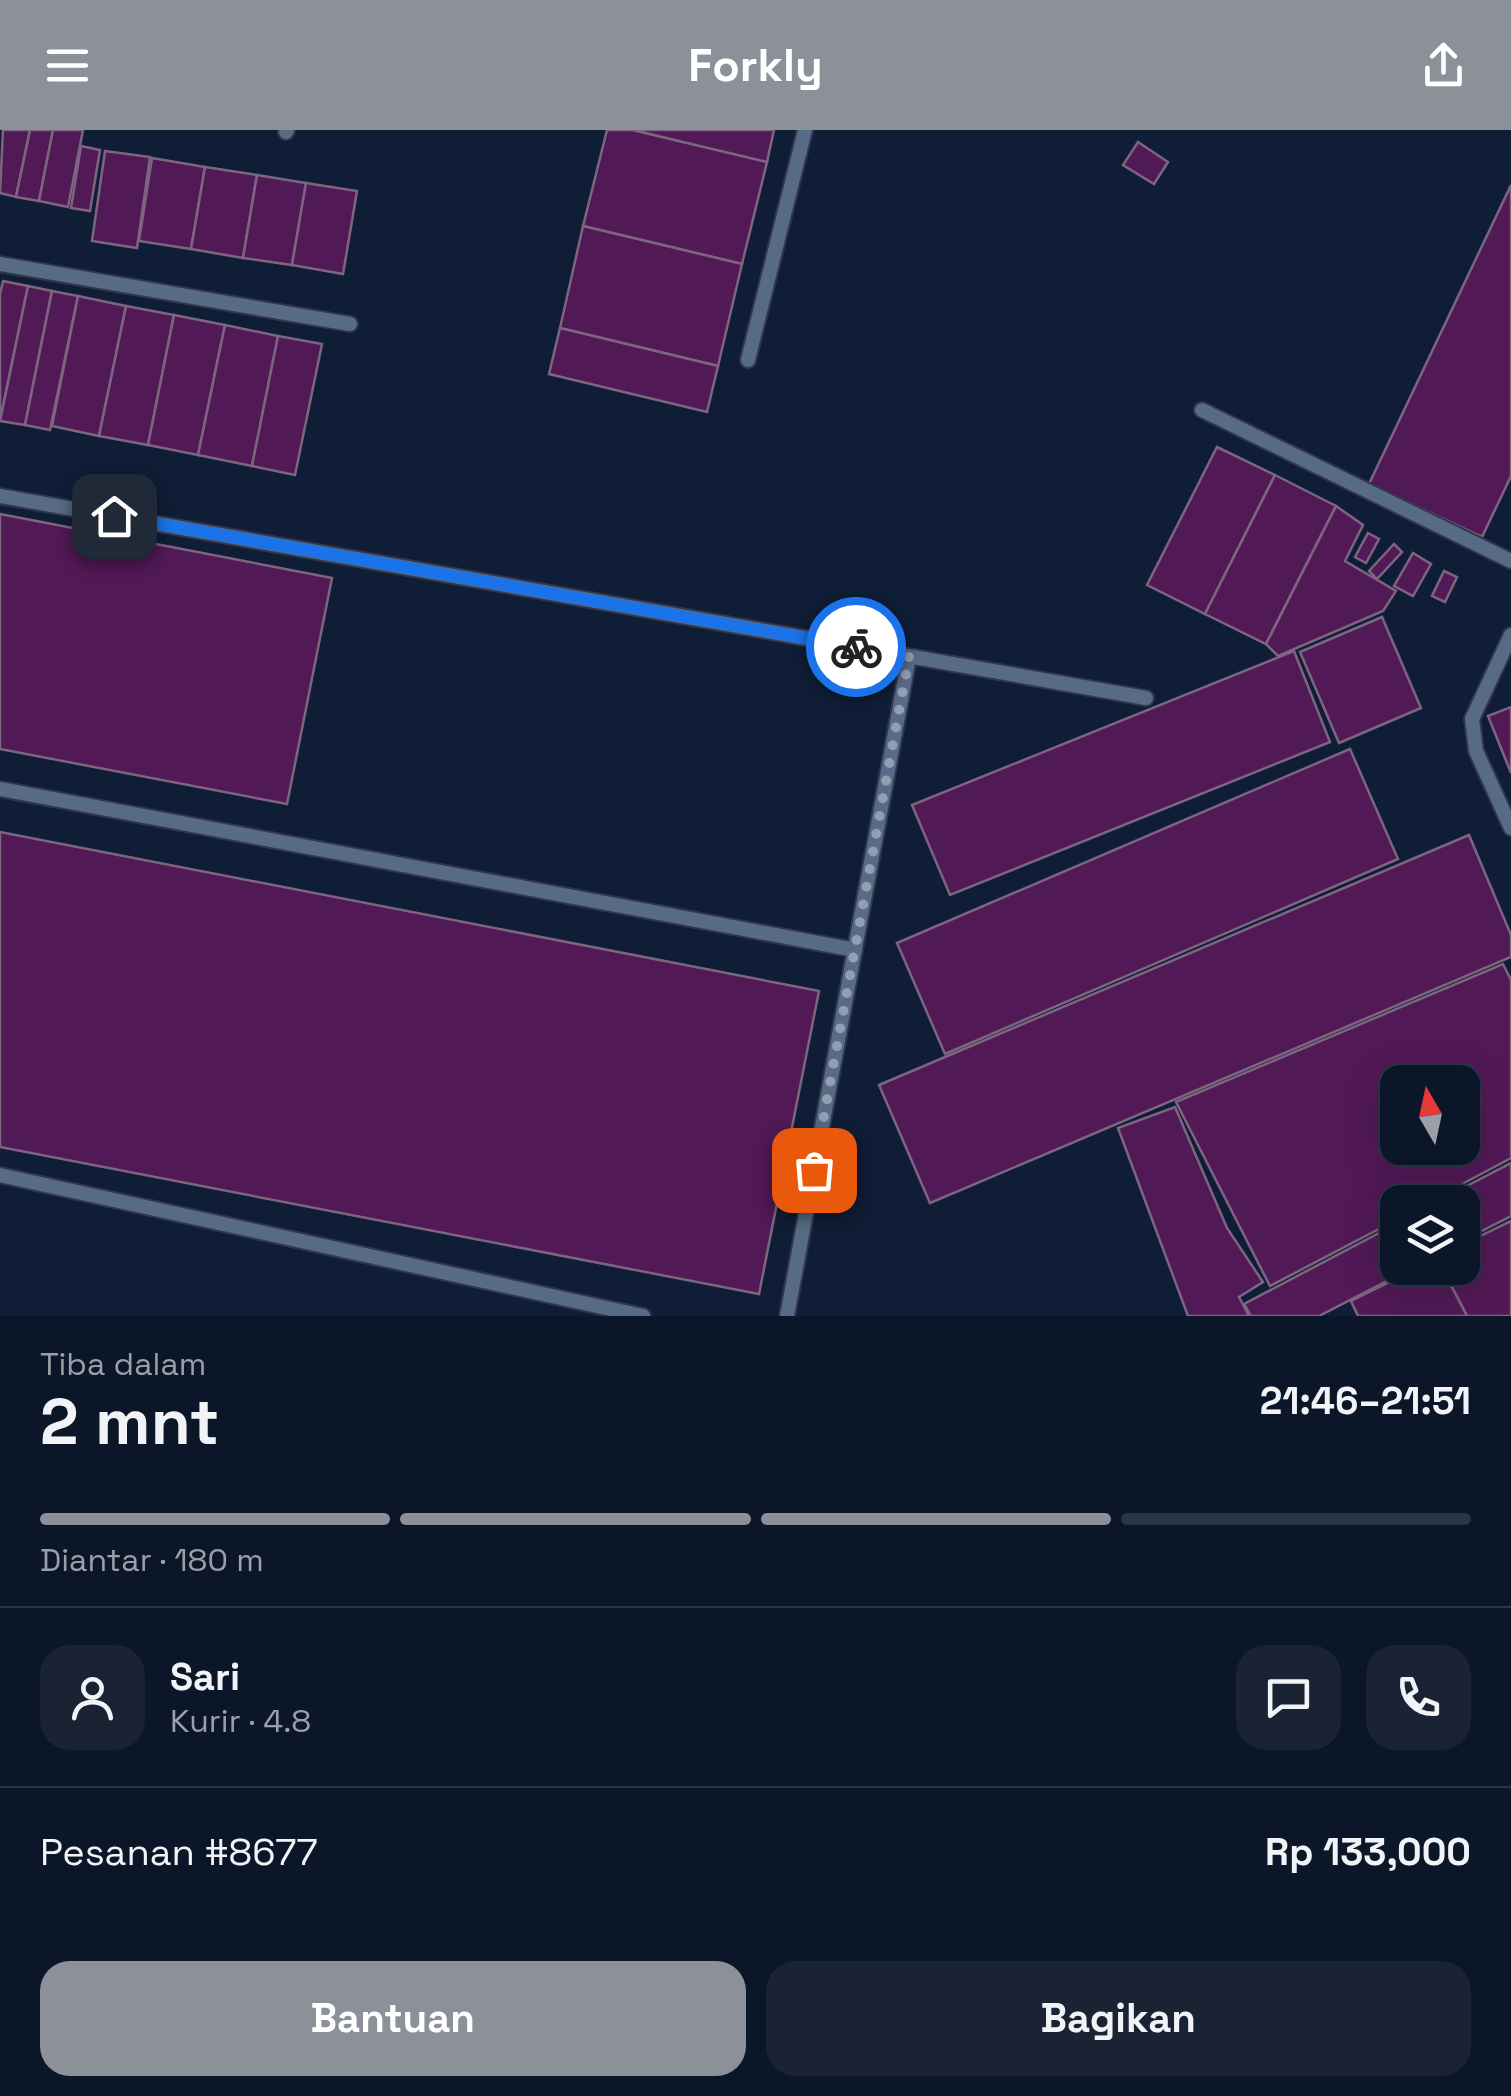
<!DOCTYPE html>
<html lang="id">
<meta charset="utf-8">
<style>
:root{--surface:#0b1628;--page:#192334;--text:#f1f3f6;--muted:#9a9fa8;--line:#2b3545;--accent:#8c9099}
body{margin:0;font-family:"Space Grotesk",sans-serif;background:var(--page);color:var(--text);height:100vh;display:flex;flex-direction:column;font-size:38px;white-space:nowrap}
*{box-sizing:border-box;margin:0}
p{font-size:32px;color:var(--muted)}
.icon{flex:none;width:55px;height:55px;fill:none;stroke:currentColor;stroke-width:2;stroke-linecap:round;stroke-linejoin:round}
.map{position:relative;height:1186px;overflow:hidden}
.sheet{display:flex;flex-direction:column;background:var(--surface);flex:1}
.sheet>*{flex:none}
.needle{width:65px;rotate:351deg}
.buttons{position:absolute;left:1380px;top:935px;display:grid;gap:20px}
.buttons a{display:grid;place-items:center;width:100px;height:100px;border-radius:20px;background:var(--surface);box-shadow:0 10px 40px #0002,0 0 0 2px var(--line);font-size:50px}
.pin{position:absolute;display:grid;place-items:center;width:85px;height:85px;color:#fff;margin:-42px;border-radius:20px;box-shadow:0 5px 15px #0006}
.courier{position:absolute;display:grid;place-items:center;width:100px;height:100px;margin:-50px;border:8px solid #1a73e8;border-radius:50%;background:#fff;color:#222;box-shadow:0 2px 12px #0007}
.head em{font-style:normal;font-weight:600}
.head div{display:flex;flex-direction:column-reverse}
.head{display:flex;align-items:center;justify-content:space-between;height:170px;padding:0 40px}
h1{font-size:65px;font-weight:600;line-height:75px}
.bar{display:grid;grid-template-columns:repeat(4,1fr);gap:15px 10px;align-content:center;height:120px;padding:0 40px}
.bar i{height:12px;border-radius:8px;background:var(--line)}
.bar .current{background:var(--accent)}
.bar p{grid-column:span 4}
.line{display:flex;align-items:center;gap:25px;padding:0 40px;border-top:2px solid var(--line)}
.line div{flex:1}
.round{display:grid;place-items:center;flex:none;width:105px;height:105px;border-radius:30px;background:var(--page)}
.cta{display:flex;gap:20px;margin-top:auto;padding:20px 40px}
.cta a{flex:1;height:115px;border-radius:30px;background:var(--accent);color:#fff;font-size:40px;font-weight:600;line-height:115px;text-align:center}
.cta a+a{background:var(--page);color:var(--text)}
header{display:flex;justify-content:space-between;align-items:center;height:130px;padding:0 40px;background:var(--accent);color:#fff;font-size:45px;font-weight:600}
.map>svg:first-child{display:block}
.building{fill:#511956;stroke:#7e657f;stroke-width:2.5;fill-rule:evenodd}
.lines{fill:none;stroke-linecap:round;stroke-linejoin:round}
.lane-casing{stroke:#30374b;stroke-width:18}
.lane{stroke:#576a86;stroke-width:14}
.done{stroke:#929eb1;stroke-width:10;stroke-dasharray:0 18}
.route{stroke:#1a73e8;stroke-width:12}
</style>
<header><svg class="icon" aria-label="menu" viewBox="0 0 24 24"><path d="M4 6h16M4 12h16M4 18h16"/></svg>Forkly<svg class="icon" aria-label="share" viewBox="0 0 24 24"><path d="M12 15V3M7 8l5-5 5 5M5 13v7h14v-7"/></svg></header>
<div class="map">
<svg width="1511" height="1186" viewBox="0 0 1511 1186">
<rect width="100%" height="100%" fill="#0f1e36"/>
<g class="building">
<polygon points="3,0 30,0 16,67 0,63"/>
<polygon points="30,0 53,0 39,71 16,67"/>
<polygon points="53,0 83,0 68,77 39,71"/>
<polygon points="607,0 633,0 767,32 742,134 583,96"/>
<polygon points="633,0 774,0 767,32"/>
<polygon points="1138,12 1168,32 1154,54 1123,35"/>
<polygon points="81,16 100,20 90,81 71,78"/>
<polygon points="105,21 150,27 137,118 92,111"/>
<polygon points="152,28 205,37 191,119 139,111"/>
<polygon points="205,37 257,45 243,128 191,119"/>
<polygon points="257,45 306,53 292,135 243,128"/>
<polygon points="306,53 357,61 343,144 292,135"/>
<polygon points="1511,55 1511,346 1482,407 1369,354"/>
<polygon points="583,96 742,134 718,236 560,198"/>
<polygon points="3,151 28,156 0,291 0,164"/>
<polygon points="28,156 52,161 25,295 0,291"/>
<polygon points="52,161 78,166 50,300 25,295"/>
<polygon points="78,166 126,176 99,306 52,296"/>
<polygon points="126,176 174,185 148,315 99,306"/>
<polygon points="174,185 225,195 198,325 148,315"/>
<polygon points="225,195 278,206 252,336 198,325"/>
<polygon points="560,198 718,236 707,282 549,244"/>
<polygon points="278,206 322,214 295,345 252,336"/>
<polygon points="1217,317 1275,345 1205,484 1147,455"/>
<polygon points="1275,345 1336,376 1266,514 1205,484"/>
<polygon points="1336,376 1363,395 1345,431 1396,461 1383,481 1278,526 1266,514"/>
<polygon points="0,384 332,448 287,674 0,619"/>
<polygon points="1368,403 1379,409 1366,433 1355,427"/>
<polygon points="1394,414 1402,422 1377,449 1369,441"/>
<polygon points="1413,423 1431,434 1413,466 1394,456"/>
<polygon points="1444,441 1457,447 1445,472 1432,466"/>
<polygon points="1382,487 1421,578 1339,613 1300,522"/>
<polygon points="1294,521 1330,612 950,765 912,675"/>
<polygon points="1511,577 1511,643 1488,586"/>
<polygon points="1350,619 1398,729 945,924 897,813"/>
<polygon points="0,702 819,861 759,1164 0,1017"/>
<polygon points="1469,705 1511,805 1511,827 930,1073 879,955"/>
<path d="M1503,834L1511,850V1028L1428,1072H1398V1089L1270,1156L1176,972ZM1398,952H1462V1018H1398Z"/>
<polygon points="1175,977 1227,1098 1263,1152 1239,1167 1249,1186 1188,1186 1118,998"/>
<polygon points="1511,1033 1511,1086 1462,1111 1462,1072 1436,1072"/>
<polygon points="1511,1091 1511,1186 1467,1186 1442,1138 1462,1138 1462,1115"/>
<polygon points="1398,1093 1398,1138 1412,1138 1319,1186 1251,1186 1244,1174"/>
<polygon points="1418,1138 1442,1138 1467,1186 1358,1186 1351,1171"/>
</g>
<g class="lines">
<defs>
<g id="lane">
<polyline points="286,2 287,0"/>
<polyline points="0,134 350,194"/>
<polyline points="748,230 805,0"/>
<polyline points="1202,280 1511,431"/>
<polyline points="0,366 1146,568"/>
<polyline points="1511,505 1472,589 1476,621 1511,698"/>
<polyline points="0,659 855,820"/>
<polyline points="0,1045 643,1186"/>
<polyline points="787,1186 909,527"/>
</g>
</defs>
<use href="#lane" class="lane-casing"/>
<use href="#lane" class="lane"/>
</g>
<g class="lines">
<polyline class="done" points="814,1040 909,527 856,517"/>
<polyline class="route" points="114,386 856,517"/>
</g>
</svg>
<div class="buttons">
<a><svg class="needle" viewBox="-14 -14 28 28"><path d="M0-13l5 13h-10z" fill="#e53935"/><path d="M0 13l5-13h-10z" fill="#9a9fa8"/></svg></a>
<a><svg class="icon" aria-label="layers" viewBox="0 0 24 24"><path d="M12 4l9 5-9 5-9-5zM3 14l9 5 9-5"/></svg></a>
</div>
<div class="pin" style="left:814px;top:1040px;background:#ea580c"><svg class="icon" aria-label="bag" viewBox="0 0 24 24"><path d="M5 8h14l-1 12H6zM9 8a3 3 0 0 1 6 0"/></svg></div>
<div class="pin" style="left:114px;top:386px;background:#1f2937"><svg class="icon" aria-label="home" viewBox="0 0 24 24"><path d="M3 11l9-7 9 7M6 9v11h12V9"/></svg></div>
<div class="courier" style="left:856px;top:517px"><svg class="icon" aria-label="bike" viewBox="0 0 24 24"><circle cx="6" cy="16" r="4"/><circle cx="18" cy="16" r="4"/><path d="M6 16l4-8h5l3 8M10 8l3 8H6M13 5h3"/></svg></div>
</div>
<section class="sheet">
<div class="head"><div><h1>2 mnt</h1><p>Tiba dalam</p></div><em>21:46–21:51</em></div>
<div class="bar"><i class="current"></i><i class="current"></i><i class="current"></i><i></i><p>Diantar · 180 m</p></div>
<div class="line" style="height:180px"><a class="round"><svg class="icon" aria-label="person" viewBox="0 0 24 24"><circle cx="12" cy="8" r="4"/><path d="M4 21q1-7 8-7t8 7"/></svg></a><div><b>Sari</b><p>Kurir · 4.8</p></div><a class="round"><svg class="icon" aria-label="chat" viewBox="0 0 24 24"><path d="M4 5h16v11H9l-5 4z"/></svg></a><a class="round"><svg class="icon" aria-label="phone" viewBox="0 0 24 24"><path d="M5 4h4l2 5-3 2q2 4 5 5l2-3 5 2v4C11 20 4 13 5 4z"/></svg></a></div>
<div class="line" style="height:130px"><div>Pesanan #8677</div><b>Rp 133,000</b></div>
<div class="cta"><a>Bantuan</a><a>Bagikan</a></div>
</section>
